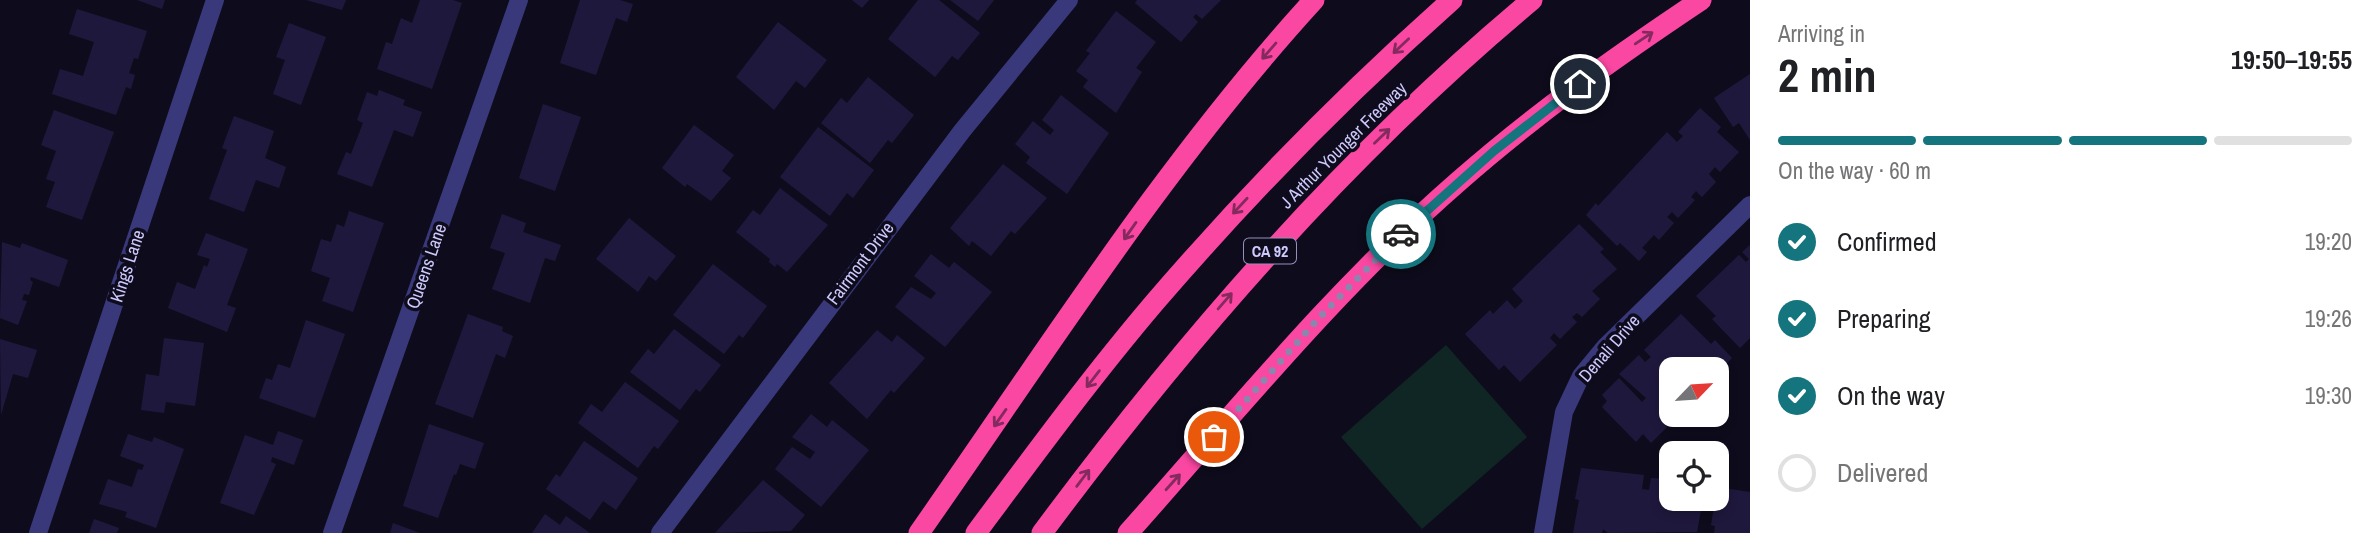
<!DOCTYPE html>
<meta charset="utf-8">
<style>
:root{--surface:#fff;--page:#f6f6f6;--text:#202124;--muted:#757577;--line:#e0e0e0;--accent:#15757e}
body{margin:0;font-family:"Archivo Narrow",sans-serif;background:var(--page);color:var(--text);height:100vh;display:flex;flex-direction:column;font-size:26px;white-space:nowrap}
*{box-sizing:border-box;margin:0}
p{font-size:23px;color:var(--muted)}
.icon{flex:none;width:38px;height:38px;fill:none;stroke:currentColor;stroke-width:2;stroke-linecap:round;stroke-linejoin:round}
.map{position:relative;flex:1;overflow:hidden}
.drawer{display:flex;flex-direction:column;background:var(--surface);width:630px}
.drawer>*{flex:none}
.needle{width:46px;rotate:65deg}
.tools{position:absolute;left:1659px;top:357px;display:grid;gap:14px}
.tools a{display:grid;place-items:center;width:70px;height:70px;border-radius:14px;background:var(--surface);box-shadow:0 4px 10px #0003;font-size:35px}
.pin{position:absolute;display:grid;place-items:center;width:60px;height:60px;color:#fff;margin:-30px;border:4px solid #fff;border-radius:50%;box-shadow:0 2px 7px #0007}
.courier{position:absolute;display:grid;place-items:center;width:70px;height:70px;margin:-35px;border:5px solid #15757e;border-radius:50%;background:#fff;color:#222;box-shadow:0 2px 9px #0007}
.head em{font-style:normal;font-weight:700}
.head div{display:flex;flex-direction:column-reverse}
.head{display:flex;align-items:center;justify-content:space-between;height:119px;padding:0 28px}
h1{font-size:46px;font-weight:700;line-height:52px}
.bar{display:grid;grid-template-columns:repeat(4,1fr);gap:10px 7px;align-content:center;height:84px;padding:0 28px}
.bar i{height:9px;border-radius:5px;background:var(--line)}
.bar .on{background:var(--accent)}
.bar p{grid-column:span 4}
ol{padding:0 28px;list-style:none}
li{display:flex;align-items:center;gap:21px;height:77px}
li p{margin-inline-start:auto}
li .icon{padding:7px;border-radius:50%;background:var(--accent);color:#fff;stroke-width:4}
li:last-child{color:var(--muted)}
li i{width:38px;height:38px;border:4px solid var(--line);border-radius:50%}
main{display:flex;flex:1;min-height:0}
.map>svg:first-child{display:block}
.green{fill:#0f2624}
.building{fill:#1f183d}
.lines{fill:none;stroke-linecap:round;stroke-linejoin:round}
.minor{stroke:#39387a;stroke-width:18}
.highway{stroke:#fa47a2;stroke-width:21}
.oneway{stroke:#842a5f}
.done{stroke:#8a87ae;stroke-width:7;stroke-dasharray:0 12.6}
.route{stroke:#15757e;stroke-width:9}
.labels{text-anchor:middle;dominant-baseline:central;stroke-width:7;stroke-linejoin:round;paint-order:stroke}
.shield{fill:#0e0c1c;stroke:#9490ba;stroke-width:2}
.shield-label{font-size:16px;font-weight:bold;fill:#cdc9fd}
.street-label{font-size:18px;fill:#cdc9fd;stroke:#0e0c1c}
</style>
<main>
<div class="map">
<svg width="1750" height="533" viewBox="0 0 1750 533">
<rect width="100%" height="100%" fill="#0e0c1c"/>
<polygon class="green" points="1446,345 1527,437 1422,529 1341,437"/>
<g class="building">
<polygon points="137,0 165,0 162,9"/>
<polygon points="306,0 346,0 342,10"/>
<polygon points="420,0 453,0 462,3 432,89 377,69 386,42 392,44 401,18 412,23"/>
<polygon points="580,0 620,0 633,4 627,22 616,18 596,75 560,63"/>
<polygon points="852,0 869,0 862,8"/>
<polygon points="918,0 939,0 980,33 958,60 952,56 935,77 888,39"/>
<polygon points="950,0 994,0 978,21"/>
<polygon points="1137,0 1221,0 1202,19 1196,14 1193,17 1198,22 1181,42 1135,3"/>
<polygon points="77,9 147,31 138,59 134,58 129,73 135,75 131,89 126,87 116,115 52,94 60,69 83,76 94,42 69,34"/>
<polygon points="1116,11 1156,42 1136,68 1142,72 1116,113 1083,87 1088,80 1076,71 1090,53 1086,51"/>
<polygon points="778,22 827,60 805,88 796,81 774,110 736,77"/>
<polygon points="289,23 326,37 301,105 273,94 285,60 276,57"/>
<polygon points="1750,74 1750,140 1739,123 1733,127 1714,98"/>
<polygon points="868,77 914,115 892,143 888,140 870,163 821,123 841,98 847,103"/>
<polygon points="379,90 405,100 403,105 422,112 413,137 394,130 372,187 337,174 346,152 351,154 363,123 357,120 367,92 377,96"/>
<polygon points="1061,95 1109,133 1067,194 1026,163 1030,157 1015,144 1033,121 1050,135 1054,130 1042,120"/>
<polygon points="543,104 581,117 555,191 519,178"/>
<polygon points="1700,108 1721,127 1717,132 1739,152 1720,172 1715,167 1709,174 1716,182 1702,197 1696,191 1691,197 1695,200 1678,218 1672,212 1667,217 1674,223 1659,240 1654,235 1642,248 1647,252 1639,261 1620,243 1617,246 1586,215 1596,203 1598,206 1667,132 1677,142 1683,136 1678,132"/>
<polygon points="54,110 114,132 82,220 46,207 55,182 46,179 56,151 41,145"/>
<polygon points="234,116 274,131 265,158 286,167 279,188 256,180 244,212 209,199 227,150 222,148"/>
<polygon points="694,125 734,155 722,171 731,178 711,201 687,184 685,187 662,168"/>
<polygon points="818,127 874,170 853,198 847,193 830,216 780,177"/>
<polygon points="1003,164 1047,198 1015,234 1011,231 991,256 972,241 969,246 950,228"/>
<polygon points="780,188 828,225 787,272 777,264 775,267 769,262 770,259 736,232 753,210 760,215"/>
<polygon points="349,211 384,223 353,312 322,301 330,278 311,271 321,239 331,242 337,224 344,227"/>
<polygon points="502,214 526,223 523,232 561,245 555,261 545,258 530,303 492,289 505,253 490,248"/>
<polygon points="629,218 676,256 656,281 649,276 638,292 596,259"/>
<polygon points="1579,224 1604,249 1600,252 1617,269 1592,291 1600,299 1582,317 1577,313 1572,317 1577,322 1560,339 1554,333 1550,338 1557,345 1520,382 1504,365 1499,370 1465,334 1490,310 1493,314 1507,300 1515,309 1523,301 1512,289"/>
<polygon points="206,233 248,249 227,305 236,308 227,332 168,308 177,282 195,289 204,265 207,267 210,259 197,255"/>
<polygon points="2,242 20,248 22,243 68,260 59,287 31,277 30,280 33,282 29,295 24,294 22,300 27,301 18,325 0,318"/>
<polygon points="1750,245 1750,338 1740,348 1712,319 1716,316 1696,296 1739,255 1746,262 1749,259 1742,252"/>
<polygon points="931,254 949,268 954,262 992,292 945,347 895,307 911,287 931,299 936,293 914,276"/>
<polygon points="713,264 767,306 743,338 739,335 724,354 673,315"/>
<polygon points="468,314 503,327 502,331 513,336 505,358 496,354 473,418 435,404"/>
<polygon points="1681,314 1711,344 1715,340 1732,358 1717,373 1717,369 1671,369 1671,415 1676,415 1671,419 1666,413 1660,419 1667,427 1651,443 1643,434 1636,442 1602,407 1607,401 1602,395 1619,378 1642,402 1646,398 1619,374 1639,355 1645,362 1651,357 1644,350"/>
<polygon points="306,320 345,334 315,418 259,398 266,378 272,380 278,364 290,368"/>
<polygon points="674,329 721,365 700,392 696,389 680,410 630,372 648,349 654,354"/>
<polygon points="877,330 892,342 897,335 925,358 894,393 891,390 867,419 829,383"/>
<polygon points="164,338 204,343 195,406 166,402 164,413 141,410 146,374 159,376"/>
<polygon points="0,339 37,350 28,378 13,374 1,415"/>
<polygon points="625,382 679,421 658,449 654,446 638,468 578,423 591,404 602,412"/>
<polygon points="811,414 827,427 832,420 869,450 821,507 775,469 792,447 810,459 815,452 792,437"/>
<polygon points="429,424 484,443 475,469 460,464 456,475 454,474 438,518 403,506"/>
<polygon points="278,431 303,440 294,465 272,457 271,462 276,464 254,515 220,503 245,435 273,445"/>
<polygon points="128,434 152,442 154,437 184,449 156,528 125,517 127,512 99,504 108,479 132,487 138,469 142,470 144,465 120,456"/>
<polygon points="584,441 638,478 616,510 603,501 590,520 546,489 556,474 560,477"/>
<polygon points="1581,468 1644,475 1642,489 1649,490 1651,478 1671,479 1671,499 1703,499 1697,532 1608,533 1603,529 1602,533 1573,533 1579,500 1575,499"/>
<polygon points="763,480 805,515 791,531 715,533"/>
<polygon points="1717,487 1750,492 1750,533 1714,533 1715,526 1711,525"/>
<polygon points="545,514 560,525 566,516 590,533 532,533"/>
<polygon points="94,519 119,528 117,533 89,533"/>
<polygon points="393,523 420,533 390,533"/>
</g>
<g class="lines">
<g class="minor">
<polyline points="38,533 215,0"/>
<polyline points="332,533 519,0"/>
<polyline points="660,533 962,131 1069,0"/>
<polyline points="1543,533 1564,412 1581,376 1605,347 1750,205"/>
</g>
<g class="highway">
<path d="M919,533C1046,352 1165,163 1314,0"/>
<path d="M976,533C1034,455 1092,376 1155,302C1247,195 1346,94 1452,0"/>
<path d="M1042,533C1187,338 1345,156 1532,0"/>
<path d="M1128,533C1235,413 1337,287 1459,181C1535,114 1617,56 1701,0"/>
</g>
</g>
<defs><path id="oneway-shaft" d="M-6 0H5M1.5-3L5.5 0L1.5 3" fill="none" stroke-width="1.6" stroke-linecap="round" stroke-linejoin="round" transform="scale(1.75)"/></defs>
<g class="oneway">
<use href="#oneway-shaft" transform="translate(1644 38) rotate(-34)"/>
<use href="#oneway-shaft" transform="translate(1401 46) rotate(137)"/>
<use href="#oneway-shaft" transform="translate(1269 51) rotate(131)"/>
<use href="#oneway-shaft" transform="translate(1382 136) rotate(-44)"/>
<use href="#oneway-shaft" transform="translate(1240 206) rotate(133)"/>
<use href="#oneway-shaft" transform="translate(1130 231) rotate(125)"/>
<use href="#oneway-shaft" transform="translate(1225 301) rotate(-49)"/>
<use href="#oneway-shaft" transform="translate(1093 379) rotate(128)"/>
<use href="#oneway-shaft" transform="translate(1000 418) rotate(125)"/>
<use href="#oneway-shaft" transform="translate(1083 478) rotate(-53)"/>
<use href="#oneway-shaft" transform="translate(1173 482) rotate(-48)"/>
</g>
<g class="lines">
<polyline class="done" points="1214,437 1316,321 1401,234"/>
<polyline class="route" points="1401,234 1494,151 1580,84"/>
</g>
<g class="labels">
<rect class="shield" x="1244" y="238.5" width="52" height="25" rx="5"/>
<g class="shield-label">
<text x="1270" y="251">CA 92</text>
</g>
<g class="street-label">
<text transform="translate(1343 145) rotate(-45)">J Arthur Younger Freeway</text>
<text transform="translate(860 263) rotate(-53)">Fairmont Drive</text>
<text transform="translate(127 266) rotate(-72)">Kings Lane</text>
<text transform="translate(426 266) rotate(-71)">Queens Lane</text>
<text transform="translate(1609 348) rotate(-49)">Denali Drive</text>
</g>
</g>
</svg>
<div class="tools">
<a><svg class="needle" viewBox="-14 -14 28 28"><path d="M0-13l5 13h-10z" fill="#e53935"/><path d="M0 13l5-13h-10z" fill="#757577"/></svg></a>
<a><svg class="icon" aria-label="locate" viewBox="0 0 24 24"><circle cx="12" cy="12" r="6"/><path d="M12 2v4M12 18v4M2 12h4M18 12h4"/></svg></a>
</div>
<div class="pin" style="left:1214px;top:437px;background:#ea580c"><svg class="icon" aria-label="bag" viewBox="0 0 24 24"><path d="M5 8h14l-1 12H6zM9 8a3 3 0 0 1 6 0"/></svg></div>
<div class="pin" style="left:1580px;top:84px;background:#1f2937"><svg class="icon" aria-label="home" viewBox="0 0 24 24"><path d="M3 11l9-7 9 7M6 9v11h12V9"/></svg></div>
<div class="courier" style="left:1401px;top:234px"><svg class="icon" aria-label="car" viewBox="0 0 24 24"><path d="M5 17H2v-5l4-1 3-4h7l3 4 3 1v5h-3M9 17h6M6 11h13"/><circle cx="7" cy="17" r="2"/><circle cx="17" cy="17" r="2"/></svg></div>
</div>
<section class="drawer">
<div class="head"><div><h1>2 min</h1><p>Arriving in</p></div><em>19:50–19:55</em></div>
<div class="bar"><i class="on"></i><i class="on"></i><i class="on"></i><i></i><p>On the way · 60 m</p></div>
<ol>
<li><svg class="icon" aria-label="check" viewBox="0 0 24 24"><path d="M5 12l5 5 9-10"/></svg>Confirmed<p>19:20</p></li>
<li><svg class="icon" aria-label="check" viewBox="0 0 24 24"><path d="M5 12l5 5 9-10"/></svg>Preparing<p>19:26</p></li>
<li><svg class="icon" aria-label="check" viewBox="0 0 24 24"><path d="M5 12l5 5 9-10"/></svg>On the way<p>19:30</p></li>
<li><i></i>Delivered</li>
</ol>
</section>
</main>
